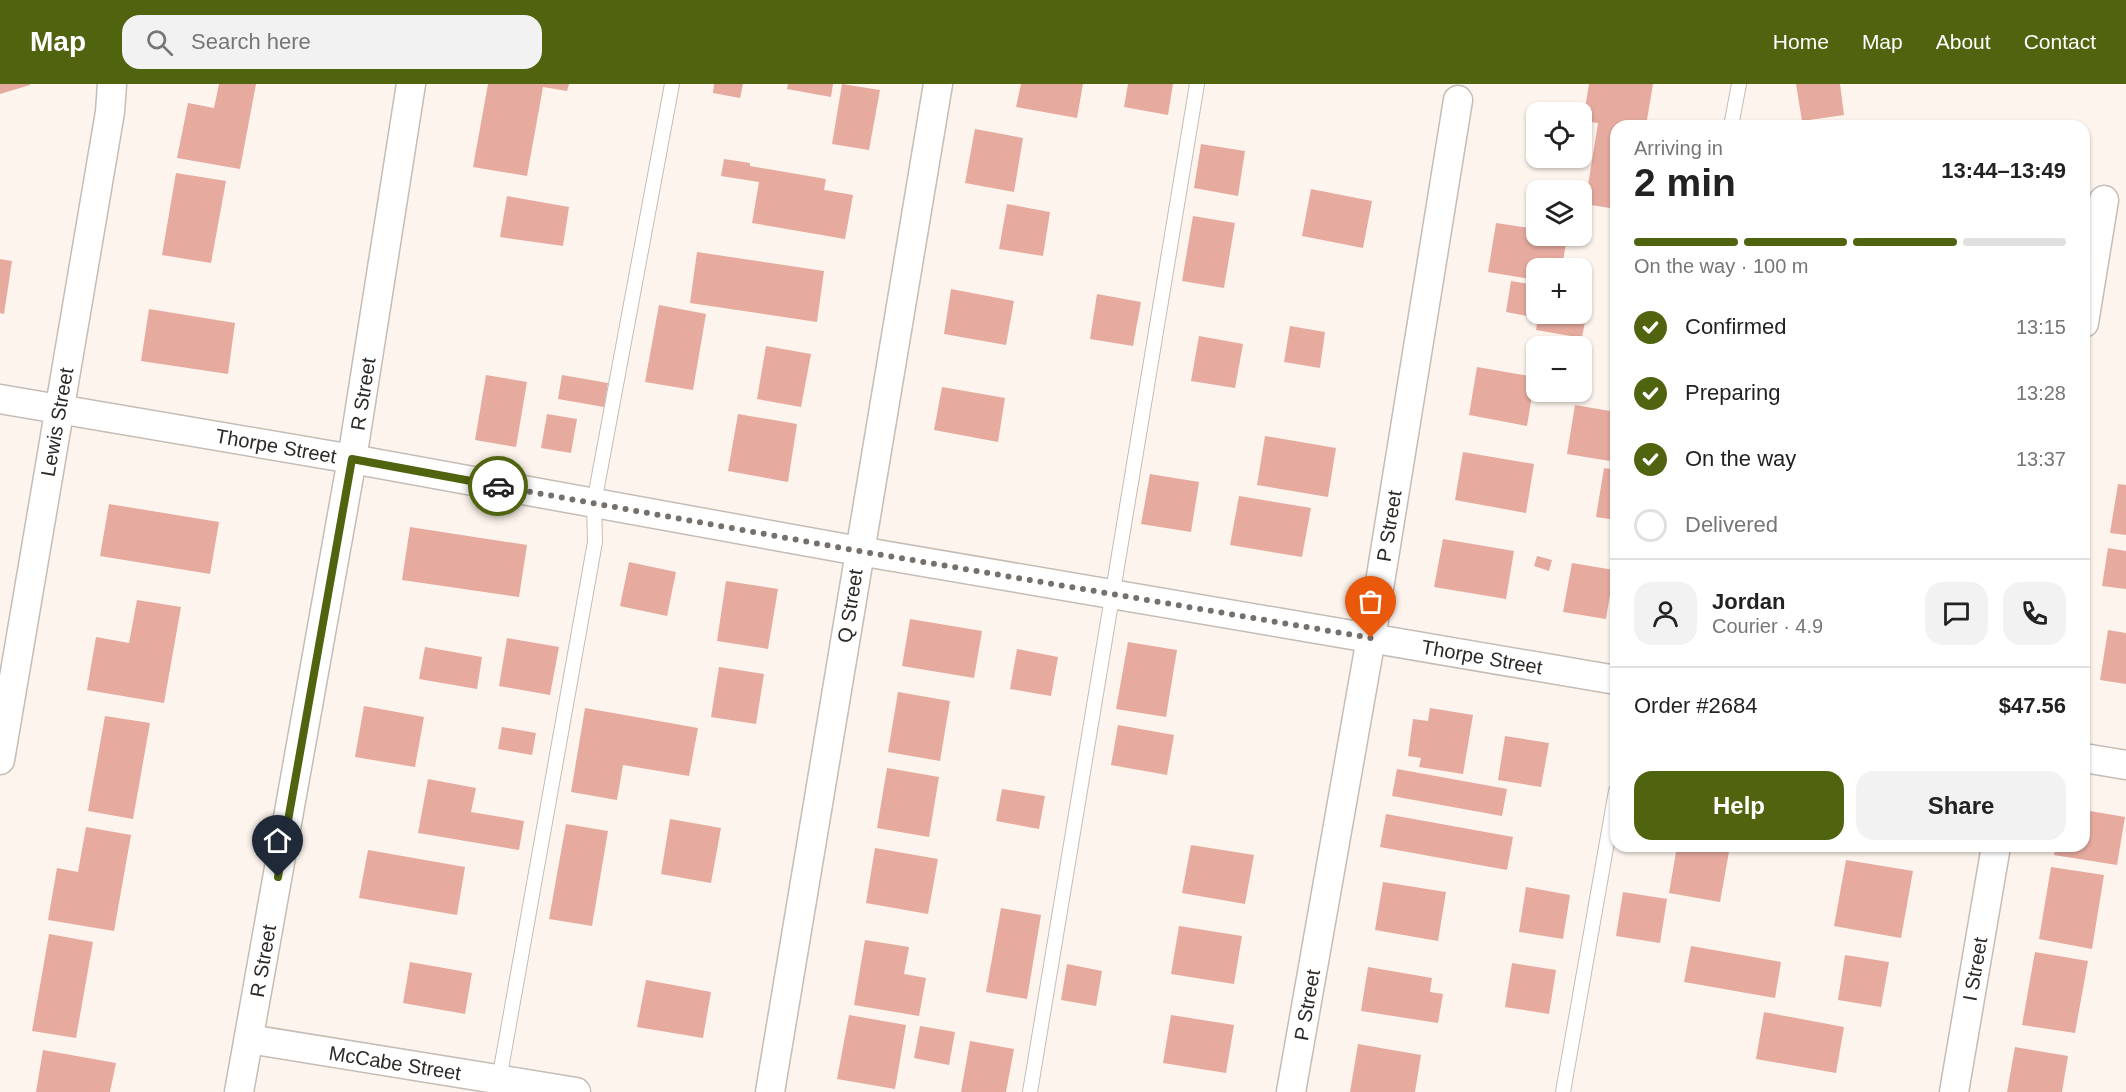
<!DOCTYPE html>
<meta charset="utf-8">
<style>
:root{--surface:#fff;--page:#f2f2f2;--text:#222;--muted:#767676;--line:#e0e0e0;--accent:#506410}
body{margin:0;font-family:Arial,sans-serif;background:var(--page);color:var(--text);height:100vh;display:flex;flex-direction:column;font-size:22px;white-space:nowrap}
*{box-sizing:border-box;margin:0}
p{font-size:20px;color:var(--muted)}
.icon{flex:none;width:33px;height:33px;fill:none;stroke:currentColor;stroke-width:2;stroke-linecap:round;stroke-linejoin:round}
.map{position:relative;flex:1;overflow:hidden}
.panel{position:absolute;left:1610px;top:36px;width:480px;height:732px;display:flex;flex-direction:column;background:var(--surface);border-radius:18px;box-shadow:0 2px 4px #0004}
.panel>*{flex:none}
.fabs{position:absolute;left:1526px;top:18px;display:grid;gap:12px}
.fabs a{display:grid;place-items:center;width:66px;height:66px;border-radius:12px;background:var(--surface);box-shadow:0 2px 4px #0004;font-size:30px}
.pin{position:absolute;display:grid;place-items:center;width:51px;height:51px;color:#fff;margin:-62px -26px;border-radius:50% 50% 50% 0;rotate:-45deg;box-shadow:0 0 6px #0007}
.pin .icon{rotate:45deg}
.courier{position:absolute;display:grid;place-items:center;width:60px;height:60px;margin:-30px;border:4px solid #506410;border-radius:50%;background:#fff;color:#222;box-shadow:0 2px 8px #0007}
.headline em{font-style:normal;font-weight:700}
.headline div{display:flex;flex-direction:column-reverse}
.headline{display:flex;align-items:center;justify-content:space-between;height:102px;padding:0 24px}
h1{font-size:39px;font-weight:700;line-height:45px}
.bar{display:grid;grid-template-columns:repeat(4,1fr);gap:9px 6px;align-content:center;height:72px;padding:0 24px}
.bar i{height:8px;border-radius:4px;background:var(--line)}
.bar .selected{background:var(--accent)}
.bar p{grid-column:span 4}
.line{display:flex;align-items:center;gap:15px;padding:0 24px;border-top:2px solid var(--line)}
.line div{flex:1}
.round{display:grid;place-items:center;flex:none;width:63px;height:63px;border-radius:18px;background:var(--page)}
ol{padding:0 24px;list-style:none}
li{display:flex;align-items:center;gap:18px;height:66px}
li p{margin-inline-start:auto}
li .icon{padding:6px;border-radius:50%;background:var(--accent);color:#fff;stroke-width:4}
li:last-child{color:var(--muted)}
li i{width:33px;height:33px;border:3px solid var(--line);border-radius:50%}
.cta{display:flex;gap:12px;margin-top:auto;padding:12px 24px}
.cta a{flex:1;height:69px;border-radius:18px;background:var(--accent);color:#fff;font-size:24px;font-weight:700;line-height:69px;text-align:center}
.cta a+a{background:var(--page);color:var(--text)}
header{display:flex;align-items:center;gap:36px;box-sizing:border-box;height:84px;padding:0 30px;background:var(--accent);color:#fff}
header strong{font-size:28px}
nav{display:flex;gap:33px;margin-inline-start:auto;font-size:21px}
.search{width:420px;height:54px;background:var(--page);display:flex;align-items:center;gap:15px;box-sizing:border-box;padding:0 21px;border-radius:18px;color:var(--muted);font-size:22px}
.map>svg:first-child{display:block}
.building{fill:#e6aa9f}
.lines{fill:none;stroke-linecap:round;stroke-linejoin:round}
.service-casing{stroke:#c4bcb5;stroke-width:16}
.minor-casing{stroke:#c4bcb5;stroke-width:31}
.service{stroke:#fff;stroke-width:14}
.minor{stroke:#fff;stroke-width:28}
.done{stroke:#75706c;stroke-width:6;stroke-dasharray:0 10.8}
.route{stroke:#506410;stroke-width:8}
.labels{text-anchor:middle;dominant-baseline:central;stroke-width:5;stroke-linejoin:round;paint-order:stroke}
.street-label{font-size:20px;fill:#2c2926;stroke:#fff}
</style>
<header>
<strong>Map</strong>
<div class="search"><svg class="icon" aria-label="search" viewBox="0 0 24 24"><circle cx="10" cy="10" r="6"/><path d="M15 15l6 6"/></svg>Search here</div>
<nav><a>Home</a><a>Map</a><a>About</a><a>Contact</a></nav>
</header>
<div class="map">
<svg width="2126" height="1008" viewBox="0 0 2126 1008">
<rect width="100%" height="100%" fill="#fdf5ed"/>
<g class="building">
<polygon points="0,0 30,0 30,1 0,10"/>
<polygon points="219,0 256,0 240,85 177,74 188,19 214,24"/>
<polygon points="488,0 569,0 567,7 543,3 527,92 473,83"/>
<polygon points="714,0 743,0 740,14 713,9"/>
<polygon points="788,0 833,0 831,13 787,5"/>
<polygon points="842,0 880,6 869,66 832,60"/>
<polygon points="1021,0 1083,0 1077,34 1016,23"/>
<polygon points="1128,0 1173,0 1168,31 1124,23"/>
<polygon points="1589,0 1653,0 1646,42 1616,42 1616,125 1585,120 1598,39 1583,37"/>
<polygon points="1796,0 1840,0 1844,31 1802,37"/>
<polygon points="975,45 1023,54 1014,108 965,99"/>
<polygon points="1201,60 1245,67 1238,112 1194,104"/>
<polygon points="724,75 750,79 750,82 826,95 824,106 853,111 845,155 752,139 759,98 721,92"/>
<polygon points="176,89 226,97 211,179 162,171"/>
<polygon points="1311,105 1372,117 1363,164 1302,152"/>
<polygon points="507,112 569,123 563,162 500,153"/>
<polygon points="1007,120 1050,128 1043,172 999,165"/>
<polygon points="1193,132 1235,139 1224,204 1182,197"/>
<polygon points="1496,139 1536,145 1536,152 1567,152 1562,184 1536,184 1536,196 1488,188"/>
<polygon points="697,168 824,187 817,238 690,219"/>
<polygon points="0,175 12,177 4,230 0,229"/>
<polygon points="1511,197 1536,201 1536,230 1581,230 1581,209 1590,211 1582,254 1536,246 1538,234 1506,228"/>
<polygon points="951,205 1014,217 1006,261 944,250"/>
<polygon points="1097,210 1141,218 1133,262 1090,255"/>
<polygon points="659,221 706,230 693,306 645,298"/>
<polygon points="149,225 235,239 228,290 141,277"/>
<polygon points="1290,242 1325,248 1320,284 1284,278"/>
<polygon points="1199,252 1243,260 1235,304 1191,297"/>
<polygon points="766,262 811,270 801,323 757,315"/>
<polygon points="1477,283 1535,293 1527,342 1469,331"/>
<polygon points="486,291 527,298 516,363 475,356"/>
<polygon points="562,291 608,299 604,323 558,315"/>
<polygon points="942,303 1005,314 998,358 934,346"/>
<polygon points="1575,321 1616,328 1616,378 1567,370"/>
<polygon points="547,330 577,335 571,369 541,364"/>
<polygon points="738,330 797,340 788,398 728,387"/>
<polygon points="1265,352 1336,364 1328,413 1257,401"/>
<polygon points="1463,368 1534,380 1526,429 1455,416"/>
<polygon points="1604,384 1616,386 1616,436 1596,433"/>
<polygon points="1150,390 1199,398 1191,448 1141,440"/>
<polygon points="2118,400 2126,401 2126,451 2110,449"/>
<polygon points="1239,412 1311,424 1302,473 1230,461"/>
<polygon points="109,420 219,438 210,490 100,472"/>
<polygon points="410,443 527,461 519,513 402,496"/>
<polygon points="1443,455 1514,467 1506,515 1434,503"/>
<polygon points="2108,464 2126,467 2126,505 2102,502"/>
<polygon points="1537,472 1552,476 1549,487 1534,482"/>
<polygon points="629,478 676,488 667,532 620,522"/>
<polygon points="1572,479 1614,486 1606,535 1563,528"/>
<polygon points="726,497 778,505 768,565 717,557"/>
<polygon points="137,516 181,523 164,619 87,606 96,553 129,559"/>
<polygon points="910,535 982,547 974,594 902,582"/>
<polygon points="2108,546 2126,549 2126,600 2100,596"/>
<polygon points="507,554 559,563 550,611 499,602"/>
<polygon points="1128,558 1177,566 1166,633 1116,625"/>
<polygon points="425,563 482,573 477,605 419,595"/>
<polygon points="1017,565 1058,573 1051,612 1010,605"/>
<polygon points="719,583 764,590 756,640 711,633"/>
<polygon points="898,608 950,617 940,677 888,668"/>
<polygon points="364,622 424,633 415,683 355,673"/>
<polygon points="585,624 698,644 689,692 623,681 617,716 571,708"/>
<polygon points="1430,624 1473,631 1463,690 1419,683 1421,674 1408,672 1413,635 1428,637"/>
<polygon points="105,632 150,639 133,735 88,727"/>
<polygon points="1118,641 1174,651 1167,691 1111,681"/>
<polygon points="502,643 536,649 532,671 498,665"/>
<polygon points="1505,652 1549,659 1541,703 1498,696"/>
<polygon points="887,684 939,693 929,753 877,744"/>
<polygon points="1397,685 1507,705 1502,732 1392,712"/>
<polygon points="428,695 476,704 471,728 524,737 519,766 418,749"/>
<polygon points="1002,705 1045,712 1039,745 996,737"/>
<polygon points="2084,726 2125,733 2117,781 2054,771 2056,762 2084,762"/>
<polygon points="1386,730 1513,753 1507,786 1380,763"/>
<polygon points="670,735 721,744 711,799 661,790"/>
<polygon points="566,740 608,747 592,842 549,835"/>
<polygon points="86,743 131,751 114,847 48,836 57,784 78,788"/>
<polygon points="1191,761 1254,771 1245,820 1182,809"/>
<polygon points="1677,762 1730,762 1720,818 1669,809"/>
<polygon points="875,764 938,775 928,830 866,819"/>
<polygon points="368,766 465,783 457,831 359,814"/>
<polygon points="1846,776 1913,787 1901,854 1834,842"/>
<polygon points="2051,783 2104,791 2092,865 2039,855"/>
<polygon points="1383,798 1446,808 1438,857 1375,846"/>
<polygon points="1526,803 1570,811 1563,855 1519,848"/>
<polygon points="1623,808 1667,815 1660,859 1616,852"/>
<polygon points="1001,824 1041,831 1027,915 986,908"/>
<polygon points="1179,842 1242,852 1234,900 1171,890"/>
<polygon points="49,850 93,858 76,954 32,947"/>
<polygon points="865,856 909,863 904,890 926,894 919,932 854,921"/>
<polygon points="1691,862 1781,878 1775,914 1684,898"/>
<polygon points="2035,868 2088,877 2075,949 2022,941"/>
<polygon points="1845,871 1889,878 1881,923 1838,916"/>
<polygon points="410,878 472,889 465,930 403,919"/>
<polygon points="1512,879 1556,886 1549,930 1505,923"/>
<polygon points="1067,880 1102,887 1096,922 1061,916"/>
<polygon points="1368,883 1432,894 1430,908 1443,910 1438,939 1361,927"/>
<polygon points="646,896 711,908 703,954 637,943"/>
<polygon points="1764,928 1844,943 1836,989 1756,975"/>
<polygon points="849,931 906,941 895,1005 837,995"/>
<polygon points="1171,931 1234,941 1226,989 1163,979"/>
<polygon points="920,942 955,948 949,981 914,974"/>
<polygon points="970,957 1014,965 1006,1008 961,1008"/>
<polygon points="1358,960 1421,971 1415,1008 1350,1008"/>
<polygon points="2015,963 2068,972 2062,1008 2007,1008"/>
<polygon points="43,966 116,979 110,1008 36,1008"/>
</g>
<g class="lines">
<defs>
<g id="service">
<polyline points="1731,42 1739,0"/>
<polyline points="499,996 595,458 594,419 672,0"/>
<polyline points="1030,1008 1197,0"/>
<polyline points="1563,1008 1616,707"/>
</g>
<g id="minor">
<polyline points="2084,239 2104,116"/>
<polyline points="0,315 352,375 859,467 1616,596"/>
<polyline points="2084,674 2126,681"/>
<polyline points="0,676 110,28 112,0"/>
<polyline points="249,955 576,1008"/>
<polyline points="239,1008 352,375 411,0"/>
<polyline points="770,1008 938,0"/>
<polyline points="1291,1008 1371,554 1458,16"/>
<polyline points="1954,1008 1996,762"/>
</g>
</defs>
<use href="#service" class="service-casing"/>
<use href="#minor" class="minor-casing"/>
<use href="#service" class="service"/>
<use href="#minor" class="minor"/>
</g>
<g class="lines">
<polyline class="done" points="498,402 859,467 1371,554"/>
<polyline class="route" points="278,793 352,375 498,402"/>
</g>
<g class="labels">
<g class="street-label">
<text transform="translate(363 310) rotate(-81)">R Street</text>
<text transform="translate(57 338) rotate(-80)">Lewis Street</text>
<text transform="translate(276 362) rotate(10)">Thorpe Street</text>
<text transform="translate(1389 442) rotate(-81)">P Street</text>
<text transform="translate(850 522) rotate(-81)">Q Street</text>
<text transform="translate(1482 573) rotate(10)">Thorpe Street</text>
<text transform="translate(263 877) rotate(-80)">R Street</text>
<text transform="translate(1975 885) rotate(-80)">I Street</text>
<text transform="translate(1307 921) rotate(-80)">P Street</text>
<text transform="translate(395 979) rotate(9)">McCabe Street</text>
</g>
</g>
</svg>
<div class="fabs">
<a><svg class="icon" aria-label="locate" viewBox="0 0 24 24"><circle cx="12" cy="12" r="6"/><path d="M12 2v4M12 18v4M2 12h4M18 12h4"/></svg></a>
<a><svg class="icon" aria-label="layers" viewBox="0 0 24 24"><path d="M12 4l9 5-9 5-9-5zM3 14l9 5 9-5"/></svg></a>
<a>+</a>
<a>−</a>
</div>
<div class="pin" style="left:1371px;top:554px;background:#ea580c"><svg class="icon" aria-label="bag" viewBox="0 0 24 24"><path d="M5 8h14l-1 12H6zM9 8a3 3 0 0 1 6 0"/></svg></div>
<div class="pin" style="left:278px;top:793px;background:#1f2937"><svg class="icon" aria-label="home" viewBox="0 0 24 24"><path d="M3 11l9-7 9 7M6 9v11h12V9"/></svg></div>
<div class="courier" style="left:498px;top:402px"><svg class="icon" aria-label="car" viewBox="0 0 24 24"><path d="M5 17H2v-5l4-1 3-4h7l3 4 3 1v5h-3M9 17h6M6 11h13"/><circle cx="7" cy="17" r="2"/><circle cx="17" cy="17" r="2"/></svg></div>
<section class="panel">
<div class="headline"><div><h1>2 min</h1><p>Arriving in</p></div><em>13:44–13:49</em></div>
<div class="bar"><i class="selected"></i><i class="selected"></i><i class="selected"></i><i></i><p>On the way · 100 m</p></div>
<ol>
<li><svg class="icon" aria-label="check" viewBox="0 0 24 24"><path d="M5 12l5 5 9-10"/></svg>Confirmed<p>13:15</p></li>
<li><svg class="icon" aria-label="check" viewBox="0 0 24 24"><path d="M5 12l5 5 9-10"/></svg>Preparing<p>13:28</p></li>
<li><svg class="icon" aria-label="check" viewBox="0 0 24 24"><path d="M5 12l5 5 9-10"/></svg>On the way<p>13:37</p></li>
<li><i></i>Delivered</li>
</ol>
<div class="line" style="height:108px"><a class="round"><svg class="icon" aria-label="person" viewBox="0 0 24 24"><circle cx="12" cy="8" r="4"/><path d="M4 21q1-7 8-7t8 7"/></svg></a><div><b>Jordan</b><p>Courier · 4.9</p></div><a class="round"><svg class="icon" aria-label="chat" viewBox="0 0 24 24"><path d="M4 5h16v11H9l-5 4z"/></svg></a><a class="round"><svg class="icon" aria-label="phone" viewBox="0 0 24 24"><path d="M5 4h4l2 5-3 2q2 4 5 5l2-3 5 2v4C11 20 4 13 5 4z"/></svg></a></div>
<div class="line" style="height:78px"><div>Order #2684</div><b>$47.56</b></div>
<div class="cta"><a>Help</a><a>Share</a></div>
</section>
</div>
